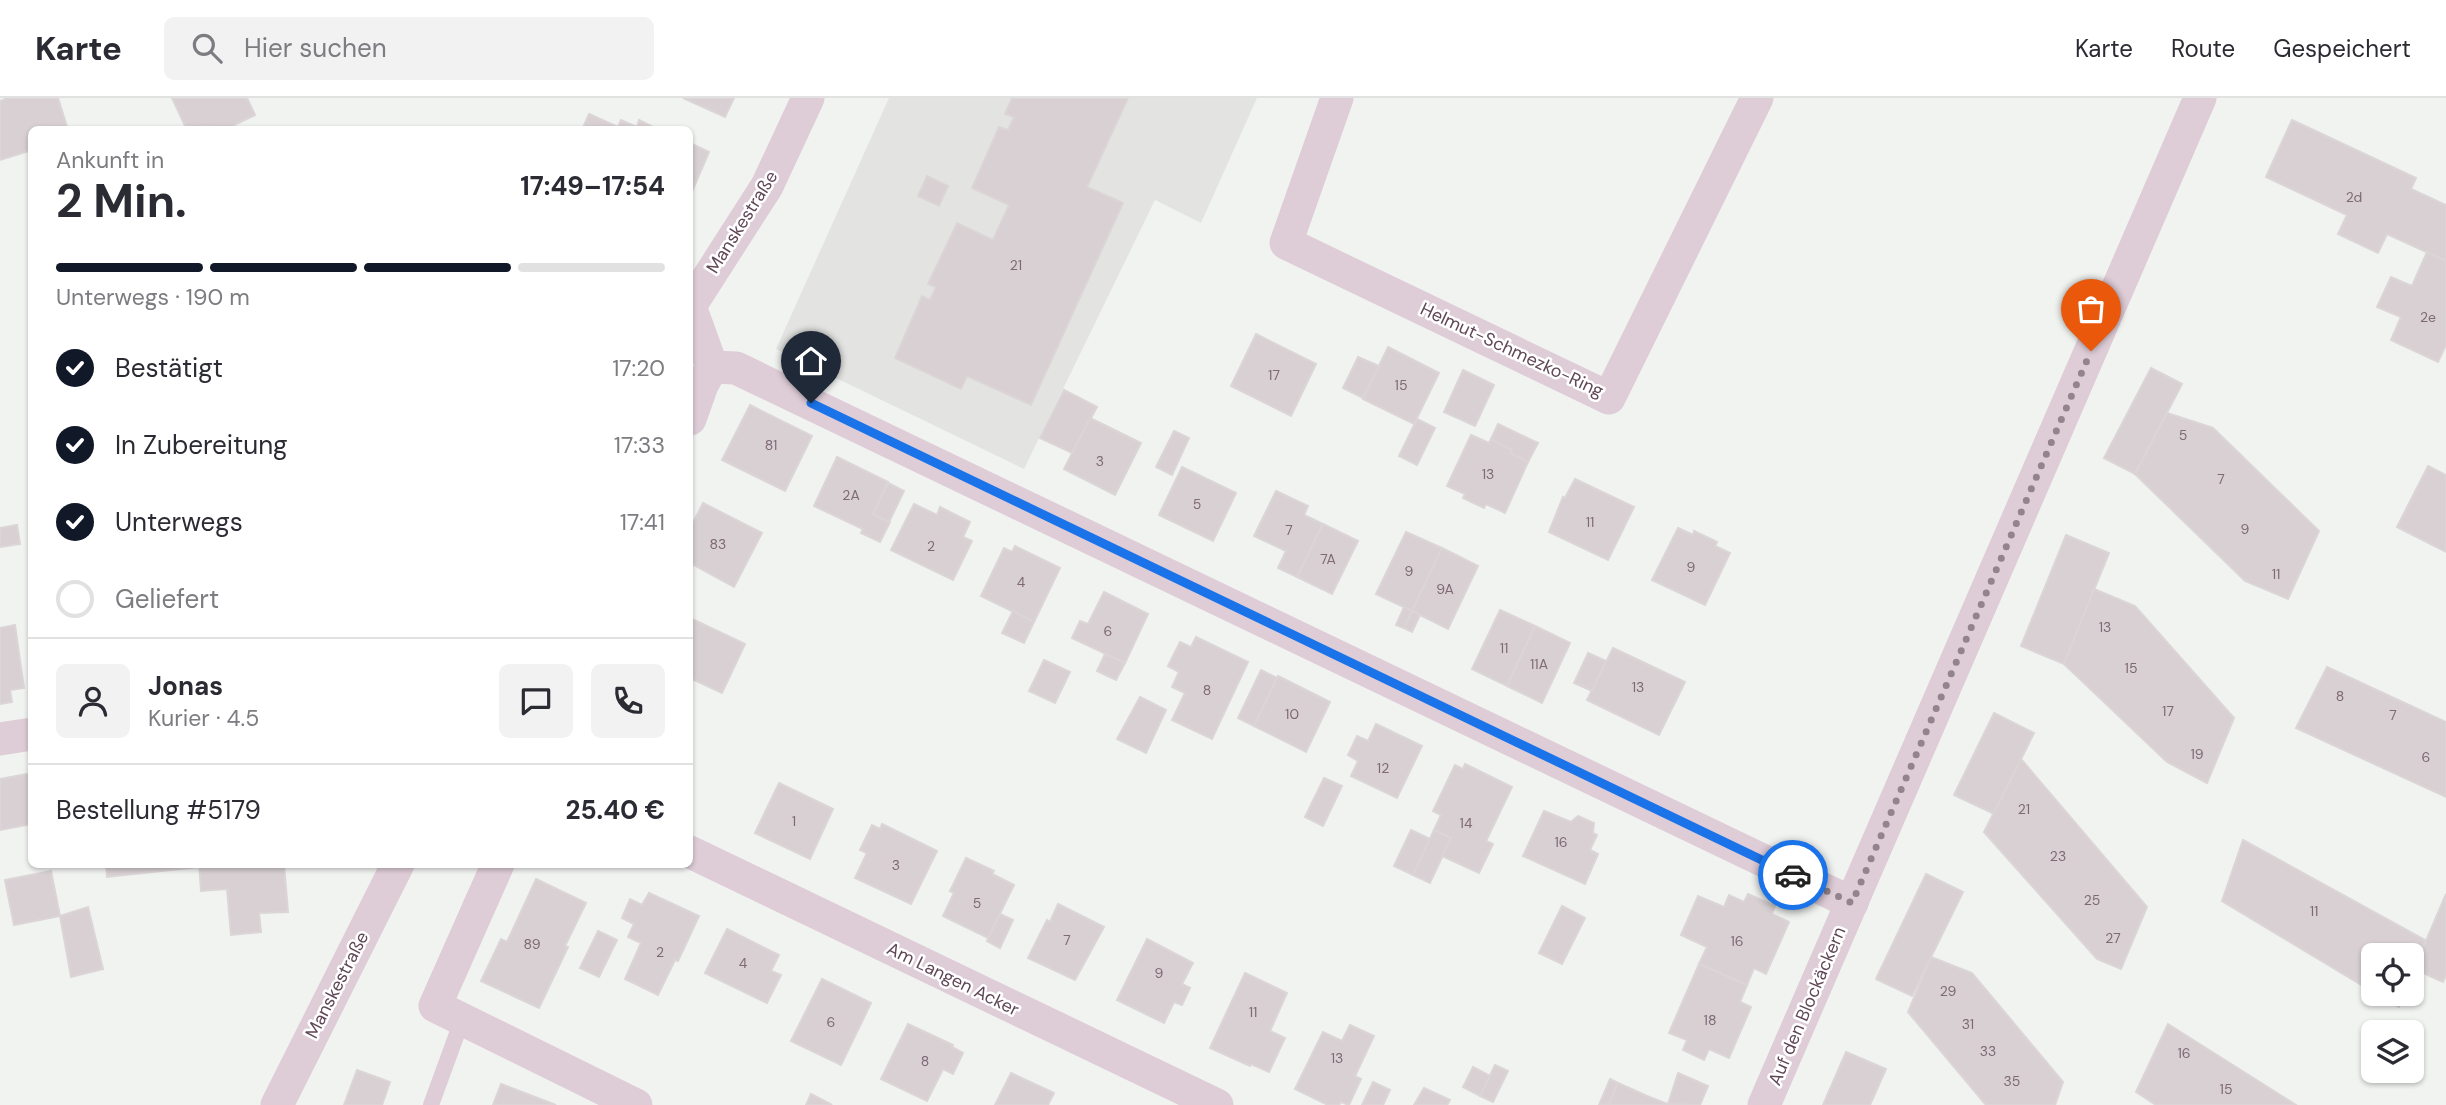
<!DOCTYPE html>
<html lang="de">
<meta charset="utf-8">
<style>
:root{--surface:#fff;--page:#f2f2f3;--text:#2b2b33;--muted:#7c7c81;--line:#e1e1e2;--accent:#111827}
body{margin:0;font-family:"DM Sans",sans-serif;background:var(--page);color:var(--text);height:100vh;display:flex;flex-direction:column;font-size:26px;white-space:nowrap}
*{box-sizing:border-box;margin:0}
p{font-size:23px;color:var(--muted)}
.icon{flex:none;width:38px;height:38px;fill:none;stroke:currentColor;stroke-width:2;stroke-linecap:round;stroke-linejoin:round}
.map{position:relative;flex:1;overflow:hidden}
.side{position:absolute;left:28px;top:28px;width:665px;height:742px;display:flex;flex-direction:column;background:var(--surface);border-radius:10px;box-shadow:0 2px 5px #0004}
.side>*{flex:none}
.tools{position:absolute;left:2361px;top:845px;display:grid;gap:14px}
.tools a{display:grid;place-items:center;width:63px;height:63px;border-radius:10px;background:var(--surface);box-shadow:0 2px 5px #0004;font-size:35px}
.pin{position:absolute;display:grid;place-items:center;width:60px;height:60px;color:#fff;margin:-72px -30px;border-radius:50% 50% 50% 0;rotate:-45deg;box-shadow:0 0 7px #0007}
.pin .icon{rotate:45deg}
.courier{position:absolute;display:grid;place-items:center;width:70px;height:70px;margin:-35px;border:5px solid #1a73e8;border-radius:50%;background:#fff;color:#222;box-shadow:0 2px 9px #0007}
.head em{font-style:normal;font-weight:700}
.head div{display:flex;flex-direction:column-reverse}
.head{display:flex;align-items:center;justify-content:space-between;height:119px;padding:0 28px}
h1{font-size:46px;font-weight:700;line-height:52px}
.bar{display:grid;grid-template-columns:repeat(4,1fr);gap:10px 7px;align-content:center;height:84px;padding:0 28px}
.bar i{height:9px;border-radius:5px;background:var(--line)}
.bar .current{background:var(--accent)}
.bar p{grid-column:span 4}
.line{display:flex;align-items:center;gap:18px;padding:0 28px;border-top:2px solid var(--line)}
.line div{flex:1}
.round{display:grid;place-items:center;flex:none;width:74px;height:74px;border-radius:10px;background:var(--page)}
ol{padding:0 28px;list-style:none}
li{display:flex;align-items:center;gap:21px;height:77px}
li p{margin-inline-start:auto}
li .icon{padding:7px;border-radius:50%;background:var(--accent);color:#fff;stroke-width:4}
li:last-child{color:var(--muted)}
li i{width:38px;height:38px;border:4px solid var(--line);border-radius:50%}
header{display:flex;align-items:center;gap:42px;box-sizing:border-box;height:98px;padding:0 35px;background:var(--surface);border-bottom:2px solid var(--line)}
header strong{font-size:33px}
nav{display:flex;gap:38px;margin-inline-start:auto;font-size:24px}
.search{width:490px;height:63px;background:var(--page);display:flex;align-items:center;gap:18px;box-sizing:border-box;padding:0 24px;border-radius:10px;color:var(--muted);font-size:26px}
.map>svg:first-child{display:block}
.education{fill:#e3e4e2}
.building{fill:#d8d0d3;stroke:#dcd5d7;stroke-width:2}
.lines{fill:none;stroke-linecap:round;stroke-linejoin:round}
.lane{stroke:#deccd6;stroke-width:16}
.street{stroke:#deccd6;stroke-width:33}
.done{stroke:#93838c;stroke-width:7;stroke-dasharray:0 12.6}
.route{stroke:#1a73e8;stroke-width:9}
.labels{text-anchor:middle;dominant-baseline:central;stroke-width:5;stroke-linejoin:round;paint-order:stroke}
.number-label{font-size:14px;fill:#7e6974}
.street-label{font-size:18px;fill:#604755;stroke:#fff}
</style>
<header>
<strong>Karte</strong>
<div class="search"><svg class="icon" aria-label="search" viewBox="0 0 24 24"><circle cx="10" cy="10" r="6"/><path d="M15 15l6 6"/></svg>Hier suchen</div>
<nav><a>Karte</a><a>Route</a><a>Gespeichert</a></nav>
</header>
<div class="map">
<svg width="2446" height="1007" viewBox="0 0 2446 1007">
<rect width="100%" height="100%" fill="#f1f3f1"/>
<polygon class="education" points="889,0 1257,0 1201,125 1155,102 1024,371 776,251"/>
<g class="building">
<polygon points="8,0 58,0 68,32 32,32 32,52 0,62 0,3"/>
<polygon points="172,0 247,0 255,17 234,27 236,32 209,32 208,28 201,32 187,32"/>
<polygon points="683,0 734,0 725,19"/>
<polygon points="1012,0 1128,0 1087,89 1123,105 1031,307 967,278 961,291 895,260 922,198 930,202 936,189 928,186 957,125 993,142 1009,107 972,90 999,29 1008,32 1014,19 1005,16"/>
<polygon points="589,16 618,29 621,22 637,29 639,22 659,32 582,32"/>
<polygon points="2292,22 2416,80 2411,91 2446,107 2446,163 2387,136 2378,155 2338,136 2347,117 2266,79"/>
<polygon points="690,45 709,54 690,98"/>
<polygon points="927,78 948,88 939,108 918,98"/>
<polygon points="2427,154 2446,163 2446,247 2438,264 2391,242 2401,219 2377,209 2391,179 2412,188"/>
<polygon points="1256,236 1316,266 1291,318 1231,288"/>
<polygon points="1388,249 1439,275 1414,326 1363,301"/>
<polygon points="1358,259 1379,268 1363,300 1343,290"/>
<polygon points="2151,270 2182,286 2135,376 2104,360"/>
<polygon points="1463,272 1494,287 1475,328 1444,314"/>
<polygon points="1064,292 1097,309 1072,355 1040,340"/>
<polygon points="750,307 812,338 785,393 722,362"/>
<polygon points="2167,315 2213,330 2319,433 2288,501 2245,483 2135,376"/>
<polygon points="1090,320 1141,345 1115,397 1064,371"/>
<polygon points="1417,321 1435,330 1417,367 1399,358"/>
<polygon points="1498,326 1538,345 1528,364 1510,355 1512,352 1491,341"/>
<polygon points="1174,333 1189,340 1172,377 1156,369"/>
<polygon points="1471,337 1489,345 1491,341 1512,352 1510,355 1528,364 1505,415 1486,406 1484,410 1463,400 1465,396 1447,388"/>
<polygon points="837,359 888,384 873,416 890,424 880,444 861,435 863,431 814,408"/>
<polygon points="2428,368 2446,377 2446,454 2397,429"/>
<polygon points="1182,369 1236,395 1213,443 1159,417"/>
<polygon points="1575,381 1634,409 1608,462 1549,434 1563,399 1565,400"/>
<polygon points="888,385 904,393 889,424 873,416"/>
<polygon points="1276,393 1308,408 1304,417 1323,426 1297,479 1278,470 1286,453 1254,438"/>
<polygon points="703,405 762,435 734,489 690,465 690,431"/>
<polygon points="914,406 937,417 940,409 970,424 963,439 972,443 953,482 891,452"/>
<polygon points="1323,426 1358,443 1332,496 1297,479"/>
<polygon points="17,427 20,446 0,449 0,430"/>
<polygon points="1678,430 1693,437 1694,433 1717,444 1715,448 1730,455 1705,507 1652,482"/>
<polygon points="1406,434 1442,450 1412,513 1376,496"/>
<polygon points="2066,437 2109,455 2064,566 2021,548"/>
<polygon points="1015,448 1060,470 1034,524 981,498 1004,450 1012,454"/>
<polygon points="1442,450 1478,468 1448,531 1412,513"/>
<polygon points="2094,491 2135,508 2234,620 2207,685 2167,664 2064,566"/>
<polygon points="1104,494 1148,516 1125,565 1072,540 1080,523 1088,526"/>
<polygon points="1404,509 1412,513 1404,530 1396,527"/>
<polygon points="1500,512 1535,528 1507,588 1472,571"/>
<polygon points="1013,513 1034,524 1024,545 1002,535"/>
<polygon points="1412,513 1420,517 1412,534 1404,530"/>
<polygon points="690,520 745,546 722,595 690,580"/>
<polygon points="15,527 24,590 10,592 12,604 0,606 0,530"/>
<polygon points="1535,528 1570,545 1542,605 1507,588"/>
<polygon points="1196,539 1248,564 1212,641 1172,622 1185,595 1172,589 1179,574 1168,568 1180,544 1191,549"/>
<polygon points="1613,550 1685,584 1659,637 1587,602"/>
<polygon points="1588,555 1606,563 1592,593 1574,585"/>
<polygon points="1105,556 1125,565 1116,582 1097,573"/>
<polygon points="1044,562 1070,574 1055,605 1029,593"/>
<polygon points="2327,569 2446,624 2446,699 2296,630"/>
<polygon points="1261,572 1277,580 1254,628 1238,620"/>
<polygon points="1278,578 1330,604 1306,654 1254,628"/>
<polygon points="1140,599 1166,612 1146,655 1117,641"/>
<polygon points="1994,615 2034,635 1994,716 1954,697"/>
<polygon points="1376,626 1422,648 1397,700 1351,678 1358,663 1348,657 1357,638 1368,643"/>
<polygon points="2021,661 2147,809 2121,871 2097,861 1984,734"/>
<polygon points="1465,666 1512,689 1486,743 1493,746 1479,775 1442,758 1451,740 1434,732 1441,717 1433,713 1455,667 1463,671"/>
<polygon points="32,675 32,726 0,732 0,681"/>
<polygon points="1324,680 1342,688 1323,728 1305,719"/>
<polygon points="779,685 833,711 810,761 755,735"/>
<polygon points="1544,713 1571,724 1578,718 1594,725 1593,735 1597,737 1590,752 1598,756 1585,786 1523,758"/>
<polygon points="882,726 937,753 911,806 855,780 867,755 860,752 872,727 880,731"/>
<polygon points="1411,732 1430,741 1413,777 1394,768"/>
<polygon points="1434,732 1451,740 1430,785 1413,777"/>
<polygon points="2243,742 2425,842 2412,878 2412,858 2373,858 2373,894 2222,803"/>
<polygon points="966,760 994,773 992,776 1014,787 988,840 943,818 954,795 950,793"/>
<polygon points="106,766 198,766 198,769 107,779"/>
<polygon points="199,766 284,766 288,814 259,815 261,834 231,837 227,791 201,793"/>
<polygon points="51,773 60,818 14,827 5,782"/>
<polygon points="1926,776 1963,794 1912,898 1876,881"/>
<polygon points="536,781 586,805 565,848 568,849 539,910 481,883 501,841 507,844"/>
<polygon points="649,795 699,818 678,863 675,862 658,897 625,881 641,845 628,839 634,826 622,820 630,801 642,807"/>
<polygon points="1748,796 1775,808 1772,816 1789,824 1766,876 1754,870 1747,887 1699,866 1707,849 1681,837 1698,798 1724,809 1729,797 1744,804"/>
<polygon points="2446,796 2446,877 2443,884 2414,871"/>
<polygon points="1058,806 1104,829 1075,882 1028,860 1047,822 1050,824"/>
<polygon points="1562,808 1585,820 1562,866 1539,855"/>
<polygon points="88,809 103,871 71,879 60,818"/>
<polygon points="1000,816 1013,822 1000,850 987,843"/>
<polygon points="727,831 779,857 771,873 781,877 767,905 705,875"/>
<polygon points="598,833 617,842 599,879 580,870"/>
<polygon points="1147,841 1193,865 1182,886 1190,890 1182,907 1174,904 1164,925 1117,902"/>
<polygon points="1931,859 1972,875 2063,984 2055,1007 1986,1007 1908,914"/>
<polygon points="1699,866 1747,887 1740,904 1751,909 1729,960 1709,951 1704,962 1683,952 1687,942 1669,935"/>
<polygon points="1245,875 1287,895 1270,933 1285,940 1269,974 1251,966 1250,968 1210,950"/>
<polygon points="822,881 871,905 841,967 791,943"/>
<polygon points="2377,896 2405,896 2399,909"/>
<polygon points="908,926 953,947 952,949 963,955 953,976 943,971 927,1003 881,981"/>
<polygon points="2168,926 2296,1007 2156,1007 2136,994"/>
<polygon points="1350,927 1374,938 1355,978 1361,981 1349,1007 1341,1004 1339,1007 1328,1007 1295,991 1323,934 1342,943"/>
<polygon points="1846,954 1886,971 1870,1007 1823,1007"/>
<polygon points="1495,967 1508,973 1493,1004 1480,998"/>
<polygon points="1473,969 1490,978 1480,998 1463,989"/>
<polygon points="357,972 390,984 382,1007 344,1007"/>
<polygon points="1011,975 1054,995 1048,1007 995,1007"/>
<polygon points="1678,975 1708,988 1700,1007 1668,1006"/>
<polygon points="1610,981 1618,985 1609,1006 1599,1007"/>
<polygon points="1373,984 1390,992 1383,1007 1362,1007"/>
<polygon points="1618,985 1647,998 1670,1007 1606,1007 1609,1006"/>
<polygon points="501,986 556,1007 493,1007"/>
<polygon points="1424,990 1450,1002 1447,1007 1414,1007"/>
<polygon points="811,996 832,1007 806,1007"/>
</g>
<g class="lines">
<polyline class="lane" points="431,1007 462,922"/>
<g class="street">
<polyline points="1337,0 1286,145 1609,300 1757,0"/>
<polyline points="712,269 736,270 1852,805"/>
<polyline points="690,321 702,287 712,269 690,208 767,88 808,0"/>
<polyline points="0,641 32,636"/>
<polyline points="690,754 1217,1007"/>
<polyline points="498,766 435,908 636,1007"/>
<polyline points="277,1007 398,766"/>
<polyline points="1764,1007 2200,0"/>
</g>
</g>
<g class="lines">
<polyline class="done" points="1793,777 1852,805 2091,253"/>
<polyline class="route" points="811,305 1793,777"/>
</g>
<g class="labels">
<g class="number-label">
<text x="2354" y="99">2d</text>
<text x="1016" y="167">21</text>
<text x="2428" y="219">2e</text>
<text x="1274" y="277">17</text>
<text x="1401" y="287">15</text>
<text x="2183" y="337">5</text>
<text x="771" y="347">81</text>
<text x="1100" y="363">3</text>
<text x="1488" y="376">13</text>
<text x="2221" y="381">7</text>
<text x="851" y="397">2A</text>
<text x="1197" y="406">5</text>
<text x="1590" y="424">11</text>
<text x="2245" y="431">9</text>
<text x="1289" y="432">7</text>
<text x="718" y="446">83</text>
<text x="931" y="448">2</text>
<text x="1328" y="461">7A</text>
<text x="1691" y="469">9</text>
<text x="1409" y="473">9</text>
<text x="2276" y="476">11</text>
<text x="1021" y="484">4</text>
<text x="1445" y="491">9A</text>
<text x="2105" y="529">13</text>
<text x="1108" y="533">6</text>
<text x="1504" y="550">11</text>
<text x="1539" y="566">11A</text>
<text x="2131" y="570">15</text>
<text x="1638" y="589">13</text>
<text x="1207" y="592">8</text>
<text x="2340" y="598">8</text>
<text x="2168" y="613">17</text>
<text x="1292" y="616">10</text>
<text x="2393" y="617">7</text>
<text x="2197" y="656">19</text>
<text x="2426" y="659">6</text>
<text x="1383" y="670">12</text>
<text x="2024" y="711">21</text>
<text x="794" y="723">1</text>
<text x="1466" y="725">14</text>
<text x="1561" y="744">16</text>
<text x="2058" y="758">23</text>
<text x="896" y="767">3</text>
<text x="2092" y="802">25</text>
<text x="977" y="805">5</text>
<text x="2314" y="813">11</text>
<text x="2113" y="840">27</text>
<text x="1067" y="842">7</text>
<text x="1737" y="843">16</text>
<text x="532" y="846">89</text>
<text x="660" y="854">2</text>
<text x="743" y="865">4</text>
<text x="1159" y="875">9</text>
<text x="1948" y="893">29</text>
<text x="1253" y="914">11</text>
<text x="1710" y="922">18</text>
<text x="831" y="924">6</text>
<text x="1968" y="926">31</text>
<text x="1988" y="953">33</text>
<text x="2184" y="955">16</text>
<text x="1337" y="960">13</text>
<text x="925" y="963">8</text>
<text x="2012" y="983">35</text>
<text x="2226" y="991">15</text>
</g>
<g class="street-label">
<text transform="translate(742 124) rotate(-58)">Manskestraße</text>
<text transform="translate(1512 252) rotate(25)">Helmut-Schmezko-Ring</text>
<text transform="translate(953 881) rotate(26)">Am Langen Acker</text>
<text transform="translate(337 887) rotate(-63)">Manskestraße</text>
<text transform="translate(1807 908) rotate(-67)">Auf den Blockäckern</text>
</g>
</g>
</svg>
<div class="tools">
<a><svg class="icon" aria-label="locate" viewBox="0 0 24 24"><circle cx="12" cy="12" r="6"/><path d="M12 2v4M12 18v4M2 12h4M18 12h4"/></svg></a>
<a><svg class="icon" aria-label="layers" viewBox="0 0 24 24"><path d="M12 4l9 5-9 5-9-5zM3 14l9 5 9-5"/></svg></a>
</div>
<div class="pin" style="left:2091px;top:253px;background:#ea580c"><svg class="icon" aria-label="bag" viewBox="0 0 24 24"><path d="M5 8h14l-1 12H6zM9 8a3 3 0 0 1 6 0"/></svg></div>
<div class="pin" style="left:811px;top:305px;background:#1f2937"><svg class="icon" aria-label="home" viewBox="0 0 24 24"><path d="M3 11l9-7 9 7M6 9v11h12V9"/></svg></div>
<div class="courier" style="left:1793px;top:777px"><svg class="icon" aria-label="car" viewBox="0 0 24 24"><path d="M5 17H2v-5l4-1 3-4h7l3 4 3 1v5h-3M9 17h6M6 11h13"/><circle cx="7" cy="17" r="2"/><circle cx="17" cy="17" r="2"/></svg></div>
<section class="side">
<div class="head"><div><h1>2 Min.</h1><p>Ankunft in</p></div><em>17:49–17:54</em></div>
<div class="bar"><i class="current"></i><i class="current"></i><i class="current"></i><i></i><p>Unterwegs · 190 m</p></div>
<ol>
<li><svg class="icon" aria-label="check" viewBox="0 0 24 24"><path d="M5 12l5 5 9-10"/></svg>Bestätigt<p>17:20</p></li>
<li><svg class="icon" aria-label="check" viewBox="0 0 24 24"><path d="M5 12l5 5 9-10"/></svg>In Zubereitung<p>17:33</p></li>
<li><svg class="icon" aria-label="check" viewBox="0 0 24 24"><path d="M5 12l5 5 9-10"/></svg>Unterwegs<p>17:41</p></li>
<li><i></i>Geliefert</li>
</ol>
<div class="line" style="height:126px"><a class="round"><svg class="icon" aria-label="person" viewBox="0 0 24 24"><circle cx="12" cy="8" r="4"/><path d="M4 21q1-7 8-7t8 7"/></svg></a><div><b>Jonas</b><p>Kurier · 4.5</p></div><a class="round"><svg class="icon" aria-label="chat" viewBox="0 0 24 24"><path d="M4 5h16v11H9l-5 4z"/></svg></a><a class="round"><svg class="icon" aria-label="phone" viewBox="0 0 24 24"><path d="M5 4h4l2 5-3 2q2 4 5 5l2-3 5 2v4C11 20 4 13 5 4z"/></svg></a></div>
<div class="line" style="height:91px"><div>Bestellung #5179</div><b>25.40 €</b></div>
</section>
</div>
